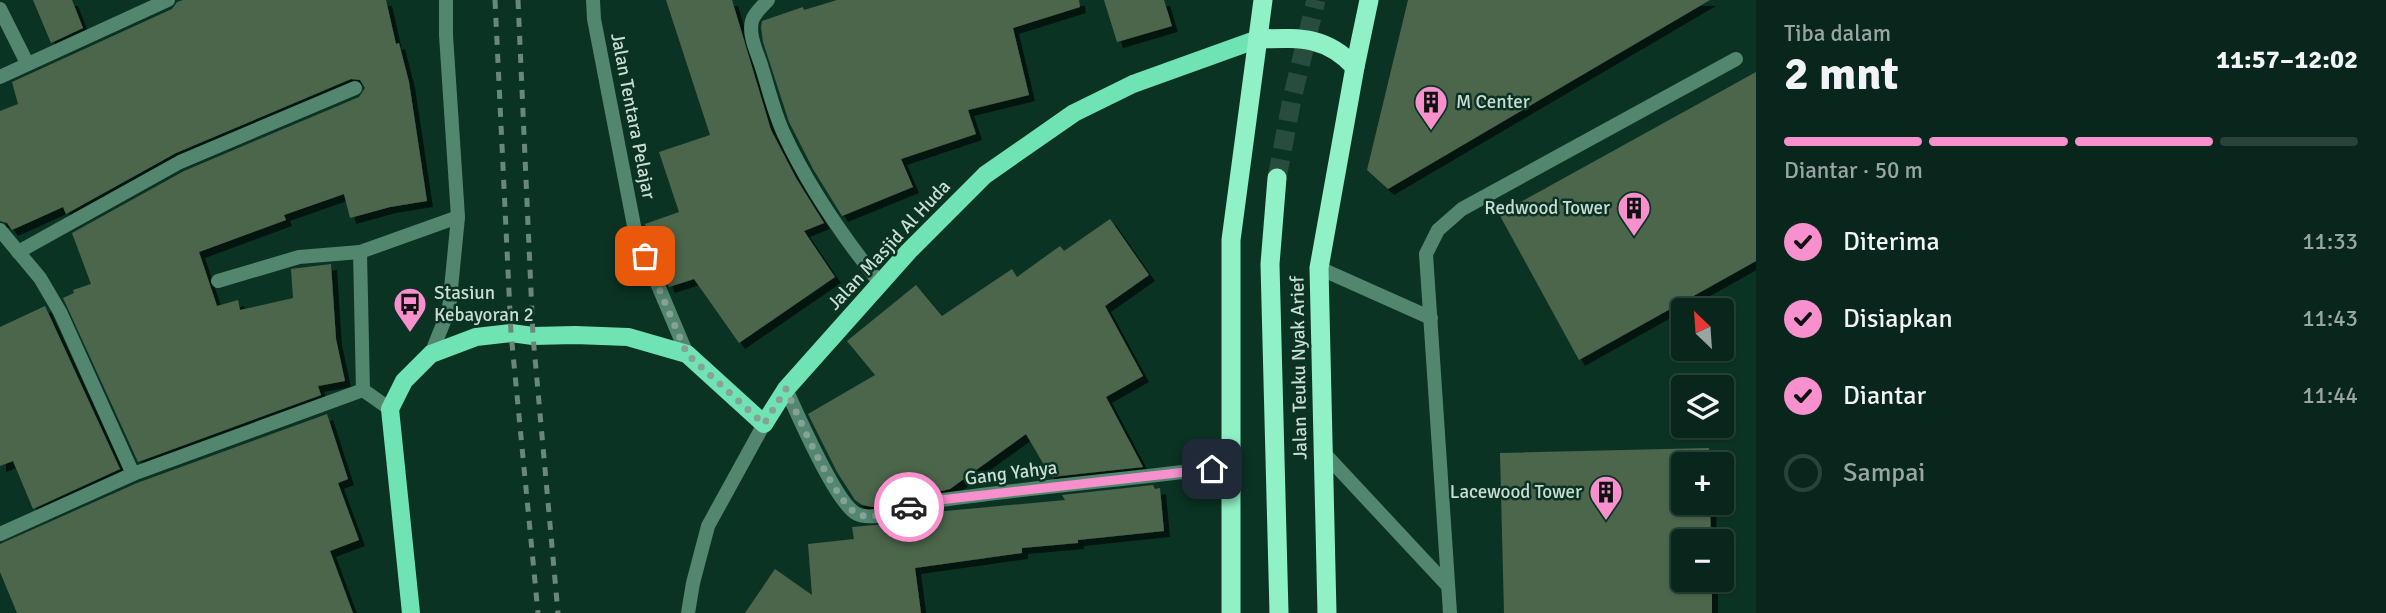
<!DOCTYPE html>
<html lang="id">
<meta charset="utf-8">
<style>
:root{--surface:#08261b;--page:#112e24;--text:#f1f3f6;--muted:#98a5a3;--line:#29433a;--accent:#f790cd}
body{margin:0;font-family:Signika,sans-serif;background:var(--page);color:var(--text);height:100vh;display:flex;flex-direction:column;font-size:26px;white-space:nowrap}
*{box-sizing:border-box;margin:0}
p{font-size:23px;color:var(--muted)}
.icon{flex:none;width:38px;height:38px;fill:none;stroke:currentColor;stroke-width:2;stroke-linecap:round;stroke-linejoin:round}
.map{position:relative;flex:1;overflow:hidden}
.drawer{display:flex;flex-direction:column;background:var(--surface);width:630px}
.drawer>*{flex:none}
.needle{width:46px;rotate:335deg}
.tools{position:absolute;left:1671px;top:298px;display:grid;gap:14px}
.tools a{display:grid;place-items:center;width:63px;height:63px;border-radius:7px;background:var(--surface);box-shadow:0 2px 5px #0004,0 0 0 2px var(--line);font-size:35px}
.pin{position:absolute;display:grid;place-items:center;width:60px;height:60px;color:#fff;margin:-30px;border-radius:14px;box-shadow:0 4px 10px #0006}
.courier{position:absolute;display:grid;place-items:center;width:70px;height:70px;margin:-35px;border:5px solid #f790cd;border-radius:50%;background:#fff;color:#222;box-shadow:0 2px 9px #0007}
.headline em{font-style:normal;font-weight:800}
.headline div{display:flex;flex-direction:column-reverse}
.headline{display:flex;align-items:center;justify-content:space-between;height:119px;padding:0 28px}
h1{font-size:46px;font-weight:800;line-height:52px}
.bar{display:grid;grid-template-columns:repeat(4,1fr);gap:10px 7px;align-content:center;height:84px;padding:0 28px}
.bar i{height:9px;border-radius:5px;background:var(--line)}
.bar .active{background:var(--accent)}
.bar p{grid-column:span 4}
ol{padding:0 28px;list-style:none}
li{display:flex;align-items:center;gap:21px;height:77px}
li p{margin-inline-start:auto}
li .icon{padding:7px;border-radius:50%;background:var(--accent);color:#111;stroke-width:4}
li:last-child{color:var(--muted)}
li i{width:38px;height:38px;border:4px solid var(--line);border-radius:50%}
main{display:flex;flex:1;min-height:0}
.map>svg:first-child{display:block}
.building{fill:#4c664c;filter:url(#shadow)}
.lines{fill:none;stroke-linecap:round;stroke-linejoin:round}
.trunk-tunnel{stroke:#284c3e;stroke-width:19;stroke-dasharray:19 10;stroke-linecap:butt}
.service{stroke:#52866f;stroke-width:14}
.minor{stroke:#52866f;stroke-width:14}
.tertiary{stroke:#52866f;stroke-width:14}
.primary{stroke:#70e3b4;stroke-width:18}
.trunk{stroke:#90f0c6;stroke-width:19}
.rail{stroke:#69877a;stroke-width:5;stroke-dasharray:9 9;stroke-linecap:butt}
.done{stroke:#86a296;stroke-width:7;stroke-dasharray:0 12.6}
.route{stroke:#f790cd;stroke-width:9}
.labels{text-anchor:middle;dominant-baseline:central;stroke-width:5;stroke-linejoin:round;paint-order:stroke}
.poi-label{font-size:19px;fill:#c9ddd3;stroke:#0b3324;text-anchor:start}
.street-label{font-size:19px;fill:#c9ddd3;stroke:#0b3324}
</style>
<main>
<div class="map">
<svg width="1756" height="613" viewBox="0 0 1756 613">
<defs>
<filter id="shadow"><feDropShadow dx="6" dy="6" stdDeviation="0" flood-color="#0009"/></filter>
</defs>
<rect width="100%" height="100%" fill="#0b3324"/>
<g class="building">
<polygon points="33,0 72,0 83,28 51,43"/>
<polygon points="183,0 386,0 396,44 399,43 409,82 427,201 390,207 350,218 344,194 284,215 286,220 199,252 217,306 238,300 240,310 293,298 291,269 331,264 336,339 345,381 318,386 321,395 138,462 63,298 74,293 73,290 91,284 72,233 184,171 359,97 365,88 360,80 351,79 176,153 66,214 63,207 12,230 7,223 0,221 0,111 18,104 12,82 172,9 177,2"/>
<polygon points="666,0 732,0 771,130 796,178 824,223 804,231 835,277 739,343 694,279 669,287 645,224 679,212 659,152 710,135"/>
<polygon points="837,0 1079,0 1080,7 1013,28 1029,95 968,110 976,134 901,159 913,187 842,216 813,169 789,122 763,42 761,27 762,21 803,7 804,10"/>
<polygon points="1104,0 1164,0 1172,26 1117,42"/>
<polygon points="1408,0 1710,0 1388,189 1367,170"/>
<polygon points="1756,72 1756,261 1579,360 1499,214"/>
<polygon points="1110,219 1149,275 1105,306 1143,376 1106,397 1143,467 1051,477 1026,434 950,489 873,507 862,505 855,500 837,472 808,414 875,375 847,341 916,285 942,316 1012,269 1017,277 1060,246 1064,251"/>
<polygon points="45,306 120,469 33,509 13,461 0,466 0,327"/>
<polygon points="327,414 348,479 338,483 359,540 330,551 353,613 17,613 0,572 0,544 137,483"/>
<polygon points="1709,448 1710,464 1684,464 1684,502 1710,502 1711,541 1684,541 1684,579 1712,579 1712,613 1504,613 1500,453"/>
<polygon points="1153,485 1155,489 1160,488 1164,531 1078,540 1078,543 1022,548 1022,553 915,568 921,613 745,613 775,569 812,595 808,544 854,539 852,527 886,524 924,513 1065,500 1062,495"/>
</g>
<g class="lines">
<polyline class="trunk-tunnel" points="1277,178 1292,99 1316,0"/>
<g class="service">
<polyline points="1319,268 1431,318"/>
<polyline points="1324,453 1448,586"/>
<polyline points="1450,613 1426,254 1438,230 1462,209 1736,59"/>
</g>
<g class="minor">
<path d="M768,0C763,6 754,13 752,21C748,36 758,54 762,68C769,90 774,113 784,134C809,188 843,237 880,283"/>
<polyline points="0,9 27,63"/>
<polyline points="0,77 168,0"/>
<polyline points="0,230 40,278 60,312 133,474"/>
<polyline points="18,252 180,162 355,88"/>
<polyline points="218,281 299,257 360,252"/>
<polyline points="431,354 449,309 458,217 446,35 446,0"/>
<path d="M786,389C797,413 836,504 857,514C875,523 914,504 935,501C1033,487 1133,479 1232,466"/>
<polyline points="390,409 363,390 360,252 458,217"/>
<polyline points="0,534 133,474 363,390"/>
<polyline points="688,613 693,583 708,526 764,424"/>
</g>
<polyline class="tertiary" points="593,0 594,19 635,231 687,354"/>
<polyline class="primary" points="411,613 390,409 404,381 431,354 476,337 511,333 533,336 575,335 628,337 687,354 764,424 786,389 909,251 985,175 1074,113 1133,84 1258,39"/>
<g class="trunk">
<path d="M1258,39C1298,38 1325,35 1355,67"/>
<polyline points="1277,178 1270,264 1279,613"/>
<polyline points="1231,613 1231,240 1263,0"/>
<polyline points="1327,613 1319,268 1355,67 1369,0"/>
</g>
<g class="rail">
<polyline points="495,0 511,333 538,613"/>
<polyline points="518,0 533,336 558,613"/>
</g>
</g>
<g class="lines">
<path class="done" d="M645,256L687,354L764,424L786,389C797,413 837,509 860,515C876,519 894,511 909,507"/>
<polyline class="route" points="909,507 931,501 1212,469"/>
</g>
<defs>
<symbol id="building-pin" viewBox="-11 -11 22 30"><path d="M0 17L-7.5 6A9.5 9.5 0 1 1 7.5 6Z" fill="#f790cd" stroke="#0b3324"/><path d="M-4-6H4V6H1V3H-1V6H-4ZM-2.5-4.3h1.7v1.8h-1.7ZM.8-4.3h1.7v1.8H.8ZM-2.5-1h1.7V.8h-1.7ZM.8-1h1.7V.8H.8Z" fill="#111"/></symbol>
<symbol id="bus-pin" viewBox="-11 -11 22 30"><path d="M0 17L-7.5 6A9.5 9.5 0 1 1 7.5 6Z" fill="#f790cd" stroke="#0b3324"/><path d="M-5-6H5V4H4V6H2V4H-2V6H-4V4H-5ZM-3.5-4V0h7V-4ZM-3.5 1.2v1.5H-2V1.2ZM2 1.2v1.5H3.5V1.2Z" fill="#111"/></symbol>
</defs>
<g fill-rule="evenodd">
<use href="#building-pin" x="1412" y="83" width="38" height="52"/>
<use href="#building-pin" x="1615" y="189" width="38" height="52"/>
<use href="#bus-pin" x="391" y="285" width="38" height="52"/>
<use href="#building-pin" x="1587" y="473" width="38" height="52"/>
</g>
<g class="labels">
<g class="poi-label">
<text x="1456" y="102">M Center</text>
<text x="1610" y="208" text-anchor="end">Redwood Tower</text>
<text x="434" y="293">Stasiun<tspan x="434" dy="22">Kebayoran 2</tspan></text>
<text x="1582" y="492" text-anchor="end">Lacewood Tower</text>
</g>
<g class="street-label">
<text transform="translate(633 116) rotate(79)">Jalan Tentara Pelajar</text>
<text transform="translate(889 245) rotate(-47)">Jalan Masjid Al Huda</text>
<text transform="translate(1299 368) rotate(-91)">Jalan Teuku Nyak Arief</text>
<text transform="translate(1011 473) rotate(-7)">Gang Yahya</text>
</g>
</g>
</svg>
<div class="tools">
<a><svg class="needle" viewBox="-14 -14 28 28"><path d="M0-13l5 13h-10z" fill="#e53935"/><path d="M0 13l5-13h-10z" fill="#98a5a3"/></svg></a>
<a><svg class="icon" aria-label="layers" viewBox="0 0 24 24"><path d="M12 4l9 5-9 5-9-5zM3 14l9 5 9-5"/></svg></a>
<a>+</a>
<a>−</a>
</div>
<div class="pin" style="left:645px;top:256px;background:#ea580c"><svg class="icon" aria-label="bag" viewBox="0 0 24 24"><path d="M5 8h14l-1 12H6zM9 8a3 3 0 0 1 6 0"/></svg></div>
<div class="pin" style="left:1212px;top:469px;background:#1f2937"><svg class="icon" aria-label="home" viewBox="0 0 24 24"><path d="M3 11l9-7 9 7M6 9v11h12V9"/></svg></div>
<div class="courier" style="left:909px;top:507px"><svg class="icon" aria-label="car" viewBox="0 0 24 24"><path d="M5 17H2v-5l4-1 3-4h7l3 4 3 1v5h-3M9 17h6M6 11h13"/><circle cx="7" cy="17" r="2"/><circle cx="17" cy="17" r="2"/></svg></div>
</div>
<section class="drawer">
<div class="headline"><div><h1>2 mnt</h1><p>Tiba dalam</p></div><em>11:57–12:02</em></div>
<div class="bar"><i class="active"></i><i class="active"></i><i class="active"></i><i></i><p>Diantar · 50 m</p></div>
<ol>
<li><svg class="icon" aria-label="check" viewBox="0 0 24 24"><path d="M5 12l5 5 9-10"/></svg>Diterima<p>11:33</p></li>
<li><svg class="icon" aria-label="check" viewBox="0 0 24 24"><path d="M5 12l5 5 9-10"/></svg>Disiapkan<p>11:43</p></li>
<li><svg class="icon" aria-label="check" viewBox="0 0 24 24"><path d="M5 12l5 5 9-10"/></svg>Diantar<p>11:44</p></li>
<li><i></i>Sampai</li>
</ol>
</section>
</main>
